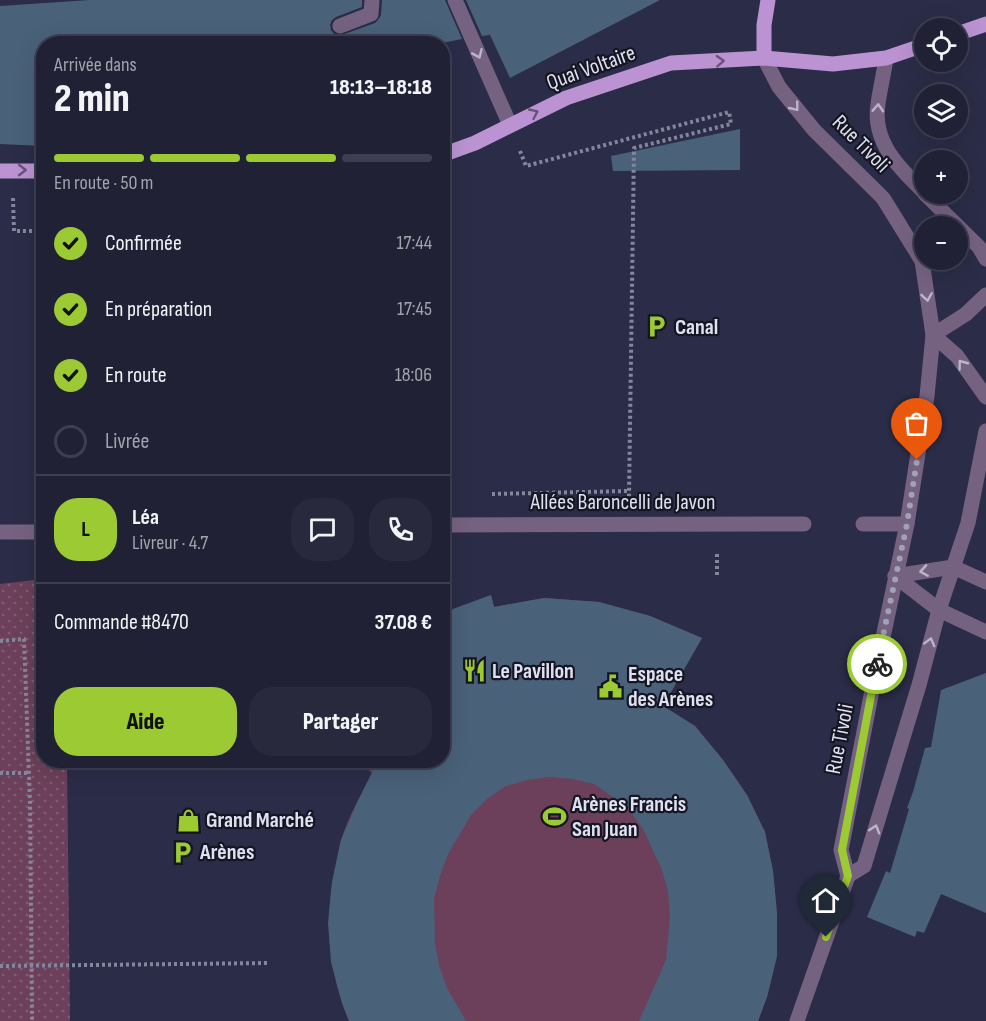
<!DOCTYPE html>
<html lang="fr">
<meta charset="utf-8">
<style>
:root{--surface:#202135;--page:#28293d;--text:#f1f3f6;--muted:#a2a3ad;--line:#3d3e50;--accent:#9cca32}
body{margin:0;font-family:"Sofia Sans Condensed",sans-serif;background:var(--page);color:var(--text);height:100vh;display:flex;flex-direction:column;font-size:22px;white-space:nowrap}
*{box-sizing:border-box;margin:0}
p{font-size:20px;color:var(--muted)}
.icon{flex:none;width:33px;height:33px;fill:none;stroke:currentColor;stroke-width:2;stroke-linecap:round;stroke-linejoin:round}
.map{position:relative;flex:1;overflow:hidden}
.details{position:absolute;left:36px;top:36px;width:414px;height:732px;display:flex;flex-direction:column;background:var(--surface);border-radius:24px;box-shadow:0 6px 24px #0002,0 0 0 2px var(--line)}
.details>*{flex:none}
.controls{position:absolute;left:914px;top:18px;display:grid;gap:12px}
.controls a{display:grid;place-items:center;width:54px;height:54px;border-radius:50%;background:var(--surface);box-shadow:0 6px 24px #0002,0 0 0 2px var(--line);font-size:30px}
.pin{position:absolute;display:grid;place-items:center;width:51px;height:51px;color:#fff;margin:-62px -26px;border-radius:50% 50% 50% 0;rotate:-45deg;box-shadow:0 0 6px #0007}
.pin .icon{rotate:45deg}
.courier{position:absolute;display:grid;place-items:center;width:60px;height:60px;margin:-30px;border:4px solid #9cca32;border-radius:50%;background:#fff;color:#222;box-shadow:0 2px 8px #0007}
.headline em{font-style:normal;font-weight:800}
.headline div{display:flex;flex-direction:column-reverse}
.headline{display:flex;align-items:center;justify-content:space-between;height:102px;padding:0 18px}
h1{font-size:39px;font-weight:800;line-height:45px}
.bar{display:grid;grid-template-columns:repeat(4,1fr);gap:9px 6px;align-content:center;height:72px;padding:0 18px}
.bar i{height:8px;border-radius:4px;background:var(--line)}
.bar .active{background:var(--accent)}
.bar p{grid-column:span 4}
.line{display:flex;align-items:center;gap:15px;padding:0 18px;border-top:2px solid var(--line)}
.line div{flex:1}
.round{display:grid;place-items:center;flex:none;width:63px;height:63px;border-radius:24px;background:var(--page)}
ol{padding:0 18px;list-style:none}
li{display:flex;align-items:center;gap:18px;height:66px}
li p{margin-inline-start:auto}
li .icon{padding:6px;border-radius:50%;background:var(--accent);color:#111;stroke-width:4}
li:last-child{color:var(--muted)}
li i{width:33px;height:33px;border:3px solid var(--line);border-radius:50%}
.action{display:flex;gap:12px;margin-top:auto;padding:12px 18px}
.action a{flex:1;height:69px;border-radius:24px;background:var(--accent);color:#111;font-size:24px;font-weight:800;line-height:69px;text-align:center}
.action a+a{background:var(--page);color:var(--text)}
.map>svg:first-child{display:block}
.grass{fill:#6c405a}
.park{fill:url(#park-dots)}
.building{fill:#496179}
.lines{fill:none;stroke-linecap:round;stroke-linejoin:round}
.path{stroke:#84869c;stroke-width:4;stroke-dasharray:3 3;stroke-linecap:butt}
.minor{stroke:#756281;stroke-width:15}
.major{stroke:#bb93d2;stroke-width:15}
.oneway{stroke:#bab5cb}
.oneway2{stroke:#68547a}
.done{stroke:#a0a2b7;stroke-width:6;stroke-dasharray:0 10.8}
.route{stroke:#9cca32;stroke-width:8}
.labels{text-anchor:middle;dominant-baseline:central;stroke-width:4.5;stroke-linejoin:round;paint-order:stroke}
.street-label{font-size:22px;fill:#dfe1f3;stroke:#151622}
.poi-label{font-size:22px;font-weight:bold;fill:#dfe1f3;stroke:#151622;text-anchor:start}
</style>
<div class="map">
<svg width="986" height="1021" viewBox="0 0 986 1021">
<defs>
<pattern id="park-dots" width="8" height="8" patternUnits="userSpaceOnUse" patternTransform="scale(1.5)"><rect width="8" height="8" fill="#6c405a"/><path d="M2 2h.1M6 6h.1" fill="none" stroke="#815b72" stroke-width="1.8" stroke-linecap="round"/></pattern>
</defs>
<rect width="100%" height="100%" fill="#2b2c47"/>
<path class="grass" d="M491,595L494,607L544,598L599,602L650,616L702,638L663,706L695,726L723,760L747,795L765,832L773,871L777,914V956L767,997L758,1021H349C327,968 324,919 336,863C338,855 339,847 341,840C348,817 361,795 372,773L358,761L442,760L443,613Z"/>
<polygon class="park" points="43,579 44,760 67,761 70,1021 0,1021 0,584"/>
<g class="building">
<polygon points="90,0 362,0 362,7 336,17 332,20 330,25 331,30 334,34 339,36 375,23 378,20 381,15 382,0 445,0 462,39 437,44 44,44 44,146 0,144 0,6"/>
<polygon points="466,0 660,0 510,78 490,35 482,36"/>
<polygon points="740,129 740,170 613,171 611,156"/>
<polygon points="491,595 494,607 544,598 599,602 650,616 702,638 663,706 695,726 723,760 747,795 765,832 773,871 777,914 777,956 767,997 758,1021 639,1021 666,960 670,916 668,892 662,870 643,829 630,811 613,797 594,784 573,779 549,777 528,780 506,786 487,799 471,815 448,854 440,876 434,899 435,944 439,965 447,988 466,1021 349,1021 342,1003 331,962 328,923 332,882 341,840 357,803 378,760 442,760 442,613"/>
<polygon points="986,673 986,913 941,894 924,933 917,931 915,937 867,917 886,871 890,873 909,809 907,808 913,792 925,748 931,747 941,690"/>
</g>
<g class="lines">
<g class="path">
<polyline points="520,151 526,166 729,112 731,124 634,148 629,496"/>
<polyline points="13,198 14,231 44,231"/>
<polyline points="492,494 629,491"/>
<polyline points="717,575 717,552"/>
<polyline points="0,641 24,639 30,802 32,1021"/>
<polyline points="0,773 29,773"/>
<polyline points="0,966 270,963"/>
</g>
<g class="minor">
<polyline points="455,0 510,125"/>
<polyline points="340,26 371,14 372,0"/>
<polyline points="764,58 779,87 814,130 883,198 922,261 933,335 927,396 907,524 874,680 841,850 848,876 797,1021"/>
<path d="M886,58C884,73 880,89 878,104C872,142 899,168 924,192"/>
<polyline points="925,194 979,247 986,259"/>
<polyline points="986,295 966,314 933,335 957,356 986,397"/>
<polyline points="863,524 907,524"/>
<polyline points="442,525 804,524"/>
<polyline points="0,532 44,532"/>
<polyline points="953,567 986,582"/>
<polyline points="895,576 939,610 986,632"/>
<polyline points="895,576 953,567"/>
<polyline points="848,876 864,866 919,685 939,610 968,523 986,431"/>
</g>
<g class="major">
<polyline points="957,34 986,24"/>
<polyline points="764,58 764,25 768,0"/>
<polyline points="442,155 475,143 566,98 671,63 764,58 833,64 886,58 924,45"/>
<polyline points="0,171 44,171"/>
</g>
</g>
<defs><path id="oneway-chevron" d="M-2-3.5L2.5 0L-2 3.5" fill="none" stroke-width="1.6" stroke-linecap="round" stroke-linejoin="round" transform="scale(1.5)"/></defs>
<g class="oneway">
<use href="#oneway-chevron" transform="translate(478 54) rotate(66)"/>
<use href="#oneway-chevron" transform="translate(795 107) rotate(51)"/>
<use href="#oneway-chevron" transform="translate(878 108) rotate(-87)"/>
<use href="#oneway-chevron" transform="translate(927 297) rotate(81)"/>
<use href="#oneway-chevron" transform="translate(962 364) rotate(-127)"/>
<use href="#oneway-chevron" transform="translate(924 571) rotate(171)"/>
<use href="#oneway-chevron" transform="translate(930 642) rotate(-75)"/>
<use href="#oneway-chevron" transform="translate(875 829) rotate(-73)"/>
</g>
<g class="oneway2">
<use href="#oneway-chevron" transform="translate(720 61) rotate(-3)"/>
<use href="#oneway-chevron" transform="translate(534 113) rotate(-25)"/>
<use href="#oneway-chevron" transform="translate(22 170)"/>
</g>
<g class="lines">
<polyline class="done" points="877,664 907,524 917,460"/>
<polyline class="route" points="826,937 848,876 842,850 877,664"/>
</g>
<defs>
<symbol id="parking-bare" viewBox="-9 -9 18 18"><path d="M-3.5-5.5H1a3.5 3.5 0 0 1 0 7H-1V5.5H-3.5ZM-1-3.4V-.6H.8a1.4 1.4 0 0 0 0-2.8Z" fill="#9cca32" stroke="#151622" stroke-width="2.5" paint-order="stroke"/></symbol>
<symbol id="restaurant-bare" viewBox="-9 -9 18 18"><path d="M-5-6h1v4h1v-4h1v4h1v-4h1v5L-1.5 .5V6h-2V.5L-5-1ZM5-6V6H3V1.5H1.5Q1.5-4 5-6Z" fill="#9cca32" stroke="#151622" stroke-width="2.5" paint-order="stroke"/></symbol>
<symbol id="civic-bare" viewBox="-9 -9 18 18"><path d="M-.6-6.5H3V-4.5H.6V-3L4-1V1h2V6H-6V1h2V-1L-.6-3ZM-1.2 2.5V6h2.4V2.5Z" fill="#9cca32" stroke="#151622" stroke-width="2.5" paint-order="stroke"/></symbol>
<symbol id="stadium-bare" viewBox="-9 -9 18 18"><path d="M0-5a6.5 5 0 1 0 0 10a6.5 5 0 1 0 0-10ZM-3.5-1.8h7v3.6h-7Z" fill="#9cca32" stroke="#151622" stroke-width="2.5" paint-order="stroke"/></symbol>
<symbol id="shop-bare" viewBox="-9 -9 18 18"><path d="M-5-2.5h2.3a2.7 3.5 0 0 1 5.4 0H5L5.5 6h-11ZM-1.5-2.5h3a1.5 2.3 0 0 0-3 0Z" fill="#9cca32" stroke="#151622" stroke-width="2.5" paint-order="stroke"/></symbol>
</defs>
<g fill-rule="evenodd">
<use href="#parking-bare" x="640" y="310" width="33" height="33"/>
<use href="#restaurant-bare" x="458" y="654" width="33" height="33"/>
<use href="#civic-bare" x="594" y="670" width="33" height="33"/>
<use href="#stadium-bare" x="538" y="800" width="33" height="33"/>
<use href="#shop-bare" x="172" y="804" width="33" height="33"/>
<use href="#parking-bare" x="166" y="836" width="33" height="33"/>
</g>
<g class="labels">
<g class="street-label">
<text transform="translate(591 68) rotate(-20)">Quai Voltaire</text>
<text transform="translate(861 144) rotate(45)">Rue Tivoli</text>
<text x="623" y="502">Allées Baroncelli de Javon</text>
<text transform="translate(840 739) rotate(-79)">Rue Tivoli</text>
</g>
<g class="poi-label">
<text x="675" y="327">Canal</text>
<text x="492" y="671">Le Pavillon</text>
<text x="628" y="674">Espace<tspan x="628" dy="25">des Arènes</tspan></text>
<text x="572" y="804">Arènes Francis<tspan x="572" dy="25">San Juan</tspan></text>
<text x="206" y="820">Grand Marché</text>
<text x="200" y="852">Arènes</text>
</g>
</g>
</svg>
<div class="controls">
<a><svg class="icon" aria-label="locate" viewBox="0 0 24 24"><circle cx="12" cy="12" r="6"/><path d="M12 2v4M12 18v4M2 12h4M18 12h4"/></svg></a>
<a><svg class="icon" aria-label="layers" viewBox="0 0 24 24"><path d="M12 4l9 5-9 5-9-5zM3 14l9 5 9-5"/></svg></a>
<a>+</a>
<a>−</a>
</div>
<div class="pin" style="left:917px;top:460px;background:#ea580c"><svg class="icon" aria-label="bag" viewBox="0 0 24 24"><path d="M5 8h14l-1 12H6zM9 8a3 3 0 0 1 6 0"/></svg></div>
<div class="pin" style="left:826px;top:937px;background:#1f2937"><svg class="icon" aria-label="home" viewBox="0 0 24 24"><path d="M3 11l9-7 9 7M6 9v11h12V9"/></svg></div>
<div class="courier" style="left:877px;top:664px"><svg class="icon" aria-label="bike" viewBox="0 0 24 24"><circle cx="6" cy="16" r="4"/><circle cx="18" cy="16" r="4"/><path d="M6 16l4-8h5l3 8M10 8l3 8H6M13 5h3"/></svg></div>
<section class="details">
<div class="headline"><div><h1>2 min</h1><p>Arrivée dans</p></div><em>18:13–18:18</em></div>
<div class="bar"><i class="active"></i><i class="active"></i><i class="active"></i><i></i><p>En route · 50 m</p></div>
<ol>
<li><svg class="icon" aria-label="check" viewBox="0 0 24 24"><path d="M5 12l5 5 9-10"/></svg>Confirmée<p>17:44</p></li>
<li><svg class="icon" aria-label="check" viewBox="0 0 24 24"><path d="M5 12l5 5 9-10"/></svg>En préparation<p>17:45</p></li>
<li><svg class="icon" aria-label="check" viewBox="0 0 24 24"><path d="M5 12l5 5 9-10"/></svg>En route<p>18:06</p></li>
<li><i></i>Livrée</li>
</ol>
<div class="line" style="height:108px"><b class="round" style="background:var(--accent);color:#111">L</b><div><b>Léa</b><p>Livreur · 4.7</p></div><a class="round"><svg class="icon" aria-label="chat" viewBox="0 0 24 24"><path d="M4 5h16v11H9l-5 4z"/></svg></a><a class="round"><svg class="icon" aria-label="phone" viewBox="0 0 24 24"><path d="M5 4h4l2 5-3 2q2 4 5 5l2-3 5 2v4C11 20 4 13 5 4z"/></svg></a></div>
<div class="line" style="height:78px"><div>Commande #8470</div><b>37.08 €</b></div>
<div class="action"><a>Aide</a><a>Partager</a></div>
</section>
</div>
